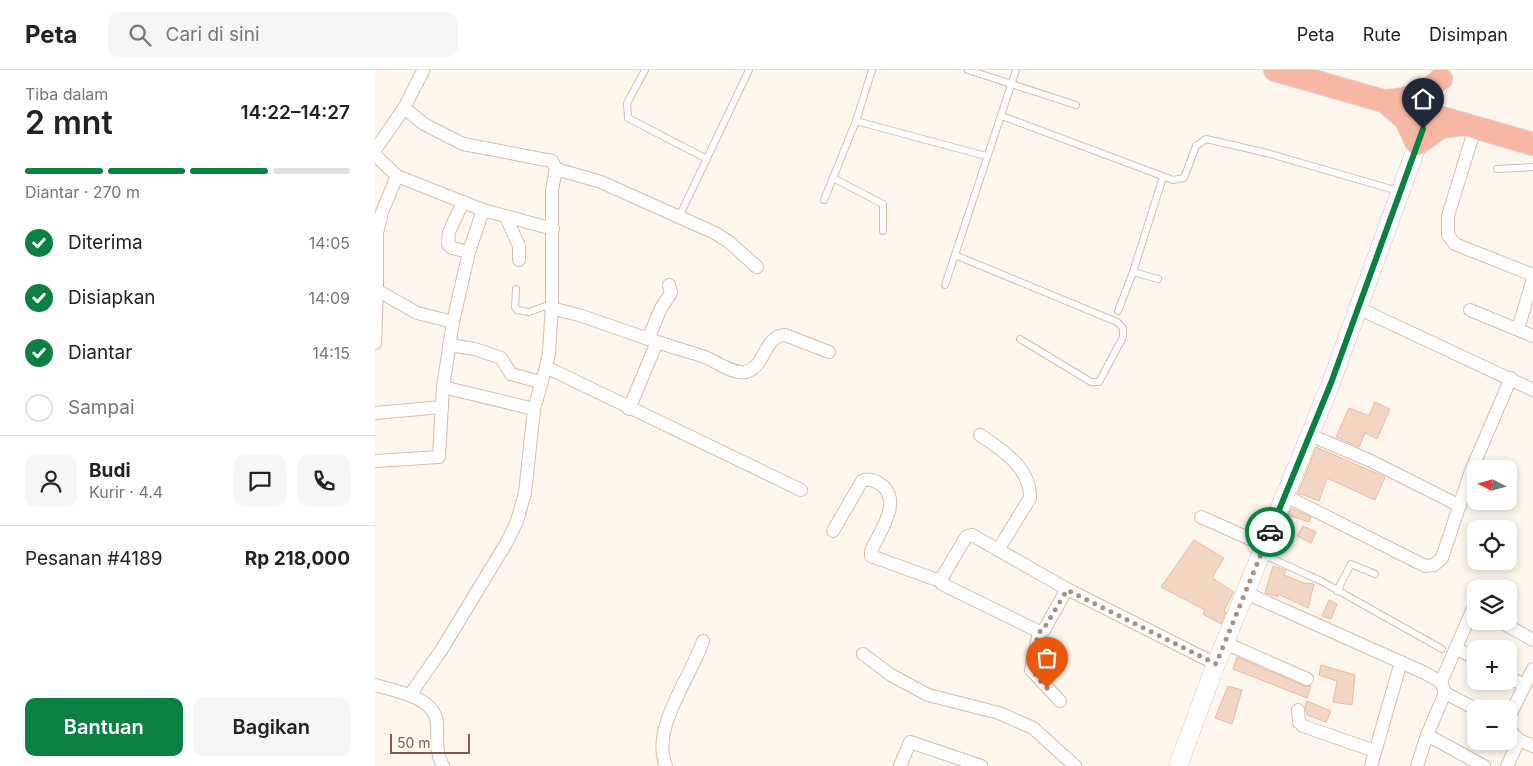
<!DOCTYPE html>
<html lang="id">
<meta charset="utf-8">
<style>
:root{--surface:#fff;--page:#f6f6f6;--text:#222;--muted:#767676;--line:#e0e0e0;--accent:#0b8043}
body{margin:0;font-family:Inter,sans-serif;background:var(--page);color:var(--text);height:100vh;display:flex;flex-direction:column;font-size:19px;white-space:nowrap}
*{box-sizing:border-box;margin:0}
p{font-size:16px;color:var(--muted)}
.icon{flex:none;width:28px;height:28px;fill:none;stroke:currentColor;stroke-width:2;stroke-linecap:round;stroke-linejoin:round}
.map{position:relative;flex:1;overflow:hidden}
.side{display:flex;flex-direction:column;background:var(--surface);width:375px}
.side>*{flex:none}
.needle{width:32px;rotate:276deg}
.controls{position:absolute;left:1092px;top:390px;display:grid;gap:10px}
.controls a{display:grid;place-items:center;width:50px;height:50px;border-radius:10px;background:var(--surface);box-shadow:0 2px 8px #0003;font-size:25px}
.scale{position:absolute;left:15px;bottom:12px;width:80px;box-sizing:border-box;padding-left:5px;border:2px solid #7a5c4d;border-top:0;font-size:14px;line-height:18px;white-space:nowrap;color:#7a5c4d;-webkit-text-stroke:4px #fffaf3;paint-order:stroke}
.pin{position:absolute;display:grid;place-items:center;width:42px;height:42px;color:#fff;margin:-51px -21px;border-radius:50% 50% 50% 0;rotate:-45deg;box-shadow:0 0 5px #0007}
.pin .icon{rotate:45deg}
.courier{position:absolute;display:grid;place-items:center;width:50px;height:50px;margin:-25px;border:4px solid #0b8043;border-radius:50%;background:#fff;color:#222;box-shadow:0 1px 6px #0007}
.head em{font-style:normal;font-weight:600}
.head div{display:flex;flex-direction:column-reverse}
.head{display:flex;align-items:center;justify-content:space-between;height:85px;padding:0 25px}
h1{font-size:32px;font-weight:600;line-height:38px}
.bar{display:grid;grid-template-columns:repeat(4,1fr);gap:8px 5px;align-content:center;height:60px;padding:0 25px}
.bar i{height:6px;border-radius:4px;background:var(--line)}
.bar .active{background:var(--accent)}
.bar p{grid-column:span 4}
.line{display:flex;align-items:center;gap:12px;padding:0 25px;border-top:1px solid var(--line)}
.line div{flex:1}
.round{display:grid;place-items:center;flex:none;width:52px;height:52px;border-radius:10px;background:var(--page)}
ol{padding:0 25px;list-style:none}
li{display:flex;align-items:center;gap:15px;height:55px}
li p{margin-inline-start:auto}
li .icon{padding:5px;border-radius:50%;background:var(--accent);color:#fff;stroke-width:4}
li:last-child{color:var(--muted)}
li i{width:28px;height:28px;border:2px solid var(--line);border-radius:50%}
.primary-button{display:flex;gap:10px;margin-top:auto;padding:10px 25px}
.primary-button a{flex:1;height:58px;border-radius:10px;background:var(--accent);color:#fff;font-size:20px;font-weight:600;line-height:58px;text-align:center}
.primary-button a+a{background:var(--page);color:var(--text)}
header{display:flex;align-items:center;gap:30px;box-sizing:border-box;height:70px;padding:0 25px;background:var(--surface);border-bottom:1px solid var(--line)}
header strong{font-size:24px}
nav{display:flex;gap:28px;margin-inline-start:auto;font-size:18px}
.search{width:350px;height:45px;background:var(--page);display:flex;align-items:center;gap:12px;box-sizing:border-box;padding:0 18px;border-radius:10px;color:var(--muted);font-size:19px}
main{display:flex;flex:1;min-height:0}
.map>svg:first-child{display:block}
.building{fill:#f3d5c3;stroke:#e6bba3}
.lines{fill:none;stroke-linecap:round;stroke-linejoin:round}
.lane-casing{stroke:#d1beb0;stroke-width:8}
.street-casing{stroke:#d1beb0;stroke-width:14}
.secondary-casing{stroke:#d6c0b0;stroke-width:19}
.highway-casing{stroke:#dad1cd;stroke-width:24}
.lane{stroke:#fff;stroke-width:6}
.street{stroke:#fff;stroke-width:12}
.secondary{stroke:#fff;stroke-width:18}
.highway{stroke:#f7b7a3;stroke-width:22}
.done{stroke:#a89285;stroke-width:5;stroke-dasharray:0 9}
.route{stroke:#0b8043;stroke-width:6}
</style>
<header>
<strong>Peta</strong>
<div class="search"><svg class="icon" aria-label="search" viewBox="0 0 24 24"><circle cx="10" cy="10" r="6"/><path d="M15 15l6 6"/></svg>Cari di sini</div>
<nav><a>Peta</a><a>Rute</a><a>Disimpan</a></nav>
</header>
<main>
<section class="side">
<div class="head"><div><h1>2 mnt</h1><p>Tiba dalam</p></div><em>14:22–14:27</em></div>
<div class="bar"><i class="active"></i><i class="active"></i><i class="active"></i><i></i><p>Diantar · 270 m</p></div>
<ol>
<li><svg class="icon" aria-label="check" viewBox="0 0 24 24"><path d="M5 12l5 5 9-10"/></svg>Diterima<p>14:05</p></li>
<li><svg class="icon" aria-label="check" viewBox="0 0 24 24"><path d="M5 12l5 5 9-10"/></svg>Disiapkan<p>14:09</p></li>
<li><svg class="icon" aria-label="check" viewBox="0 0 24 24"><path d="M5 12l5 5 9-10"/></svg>Diantar<p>14:15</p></li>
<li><i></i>Sampai</li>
</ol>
<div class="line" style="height:90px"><a class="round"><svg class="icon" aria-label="person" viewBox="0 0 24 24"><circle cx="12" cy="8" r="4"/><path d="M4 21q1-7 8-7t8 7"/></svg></a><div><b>Budi</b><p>Kurir · 4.4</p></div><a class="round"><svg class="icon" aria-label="chat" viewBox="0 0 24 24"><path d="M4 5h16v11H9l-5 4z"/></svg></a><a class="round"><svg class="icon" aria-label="phone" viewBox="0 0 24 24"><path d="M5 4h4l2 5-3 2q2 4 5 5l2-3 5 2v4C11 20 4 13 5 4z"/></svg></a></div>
<div class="line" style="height:65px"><div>Pesanan #4189</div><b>Rp 218,000</b></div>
<div class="primary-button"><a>Bantuan</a><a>Bagikan</a></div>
</section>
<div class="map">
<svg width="1158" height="696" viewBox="0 0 1158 696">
<rect width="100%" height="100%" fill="#fdf6ec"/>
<g class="building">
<polygon points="1000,332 1015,339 1002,369 990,363 984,377 961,367 974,338 994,346"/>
<polygon points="941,377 1010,407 1000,430 952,408 944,431 923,423"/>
<polygon points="916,438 936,447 934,452 913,445"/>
<polygon points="928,456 941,462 936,473 922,466"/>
<polygon points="819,470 849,488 837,508 859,522 849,541 851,542 846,554 828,544 830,540 786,517"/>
<polygon points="898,496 911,500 909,505 929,513 939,514 933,538 903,524 903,527 890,523"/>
<polygon points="954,530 962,534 956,549 947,546"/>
<polygon points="862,587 929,616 936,616 932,628 858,599"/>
<polygon points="946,595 980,605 977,635 958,632 962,611 944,605"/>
<polygon points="853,616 867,620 857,654 840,648"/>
<polygon points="932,631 956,641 951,652 932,645 930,636"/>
</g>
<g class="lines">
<defs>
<g id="lane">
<polyline points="270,0 252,33 253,48 332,89"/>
<polyline points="593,0 701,35"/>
<polyline points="627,46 798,110 809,108 821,76 831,69 892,83 1023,121"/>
<polyline points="481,51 611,86"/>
<polyline points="1122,99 1158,97"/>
<polyline points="458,108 508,134 508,161"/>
<polyline points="449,130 481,51 497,0"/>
<polyline points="304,147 374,0"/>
<polyline points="580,185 742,252 748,258 748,267 724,312 716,312 645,269"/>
<polyline points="758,202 783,209"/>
<polyline points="570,215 641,0"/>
<polyline points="141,219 140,237 142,240 154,242 176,234"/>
<polyline points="743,241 758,202 788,107"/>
<polyline points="887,484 946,511 1067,579"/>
<polyline points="962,521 976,494 1000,504"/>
</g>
<g id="street">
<polyline points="29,38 48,1"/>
<polyline points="1100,58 1073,146 1073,165 1080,174 1158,205"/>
<polyline points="0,80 29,38 49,54 88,74 177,91 181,99 177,120 177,234 174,283 171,297 426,420"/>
<polyline points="0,85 22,106 108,140 178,159"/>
<polyline points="181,99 226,112 340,163 354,172 382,197"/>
<polyline points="22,106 7,142 2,163 2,220 42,243 78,252 68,317 159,339"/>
<polyline points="88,132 74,162 73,174 77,178 94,182"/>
<polyline points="131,147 144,176 144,190"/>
<polyline points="176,238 204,245 282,272 254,339"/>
<polyline points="983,238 1158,320"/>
<polyline points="1095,240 1158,266"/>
<polyline points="78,252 94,182 108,140"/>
<polyline points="1143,259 1158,209"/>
<polyline points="273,269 286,238 296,223 294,215"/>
<path d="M282,272C297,277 312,281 327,286C340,290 356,304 370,302C391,298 388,266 410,265L454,282"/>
<polyline points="0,273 2,220"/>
<polyline points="74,275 100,279 126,288 136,304 165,312"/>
<polyline points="0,343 67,337"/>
<path d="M605,365C627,380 656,398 655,428L623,480"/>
<polyline points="935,365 996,391 1085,436"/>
<polyline points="0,391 64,387 68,317"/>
<polyline points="911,426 1050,496 1059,495 1067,488 1096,401 1136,308"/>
<polyline points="826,447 889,475"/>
<path d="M458,461L487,411C493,408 499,410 505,414C529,430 504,463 496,481V486L565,511"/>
<polyline points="692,519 669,560 665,562 567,514 565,511 591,467 597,465 692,519 841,594"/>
<polyline points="871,523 1050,603 1066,612 1070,623 1101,639"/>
<polyline points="1124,551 1158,570"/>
<polyline points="664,562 656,600 685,631"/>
<polyline points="850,573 932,609"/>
<polyline points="1081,578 1101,589"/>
<polyline points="488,584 516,605 553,625 624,643 658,658 700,696"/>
<polyline points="1134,607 1149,615"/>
<polyline points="1066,612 1097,541 1101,539"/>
<path d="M0,615C20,621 61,627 62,654C63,668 60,682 68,696"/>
<polyline points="35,625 67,579 132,472 142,451 150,423 159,339 171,297"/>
<polyline points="923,640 924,652 928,656 1000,681"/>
<polyline points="1134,647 1158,599"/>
<polyline points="1052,665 1109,696"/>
<polyline points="1144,670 1158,676"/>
<path d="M291,696C275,659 316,607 328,571"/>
<polyline points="525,696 535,672 606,696"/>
<polyline points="996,696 1026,592"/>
<polyline points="1042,696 1052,665 1070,623"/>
<polyline points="1132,696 1144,670 1134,660"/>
</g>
<polyline id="secondary" points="803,696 841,594 956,313 1067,7"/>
<g id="highway">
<polyline points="900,0 1158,74"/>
<path d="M1014,31C1035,29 1051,23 1066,9"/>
<polyline points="1012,33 1031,50 1042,74 1066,57 1087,54"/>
</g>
</defs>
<use href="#lane" class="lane-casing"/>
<use href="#street" class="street-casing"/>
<use href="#secondary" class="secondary-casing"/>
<use href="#highway" class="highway-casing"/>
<use href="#lane" class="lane"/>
<use href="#street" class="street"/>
<use href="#secondary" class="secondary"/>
<use href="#highway" class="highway"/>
</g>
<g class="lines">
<path class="done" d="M672,618C649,595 657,591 664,562L668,560L692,520L841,594L895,462"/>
<polyline class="route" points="895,462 956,313 1048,59"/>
</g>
</svg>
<div class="controls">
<a><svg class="needle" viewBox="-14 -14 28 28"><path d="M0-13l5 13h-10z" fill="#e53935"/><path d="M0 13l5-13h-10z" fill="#767676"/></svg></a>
<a><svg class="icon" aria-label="locate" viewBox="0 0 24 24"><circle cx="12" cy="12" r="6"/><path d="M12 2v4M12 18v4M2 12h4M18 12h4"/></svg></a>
<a><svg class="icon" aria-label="layers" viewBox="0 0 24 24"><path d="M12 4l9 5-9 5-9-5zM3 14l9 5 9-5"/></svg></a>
<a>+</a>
<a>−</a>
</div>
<div class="scale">50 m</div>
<div class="pin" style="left:672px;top:618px;background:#ea580c"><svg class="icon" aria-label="bag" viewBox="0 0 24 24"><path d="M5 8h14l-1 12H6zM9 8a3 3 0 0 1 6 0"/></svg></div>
<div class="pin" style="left:1048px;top:59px;background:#1f2937"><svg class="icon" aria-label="home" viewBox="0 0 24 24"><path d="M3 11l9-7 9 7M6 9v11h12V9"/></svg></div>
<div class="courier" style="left:895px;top:462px"><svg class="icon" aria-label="car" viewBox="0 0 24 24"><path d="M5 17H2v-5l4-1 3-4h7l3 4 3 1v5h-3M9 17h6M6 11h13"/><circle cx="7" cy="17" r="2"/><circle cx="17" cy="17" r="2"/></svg></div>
</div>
</main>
